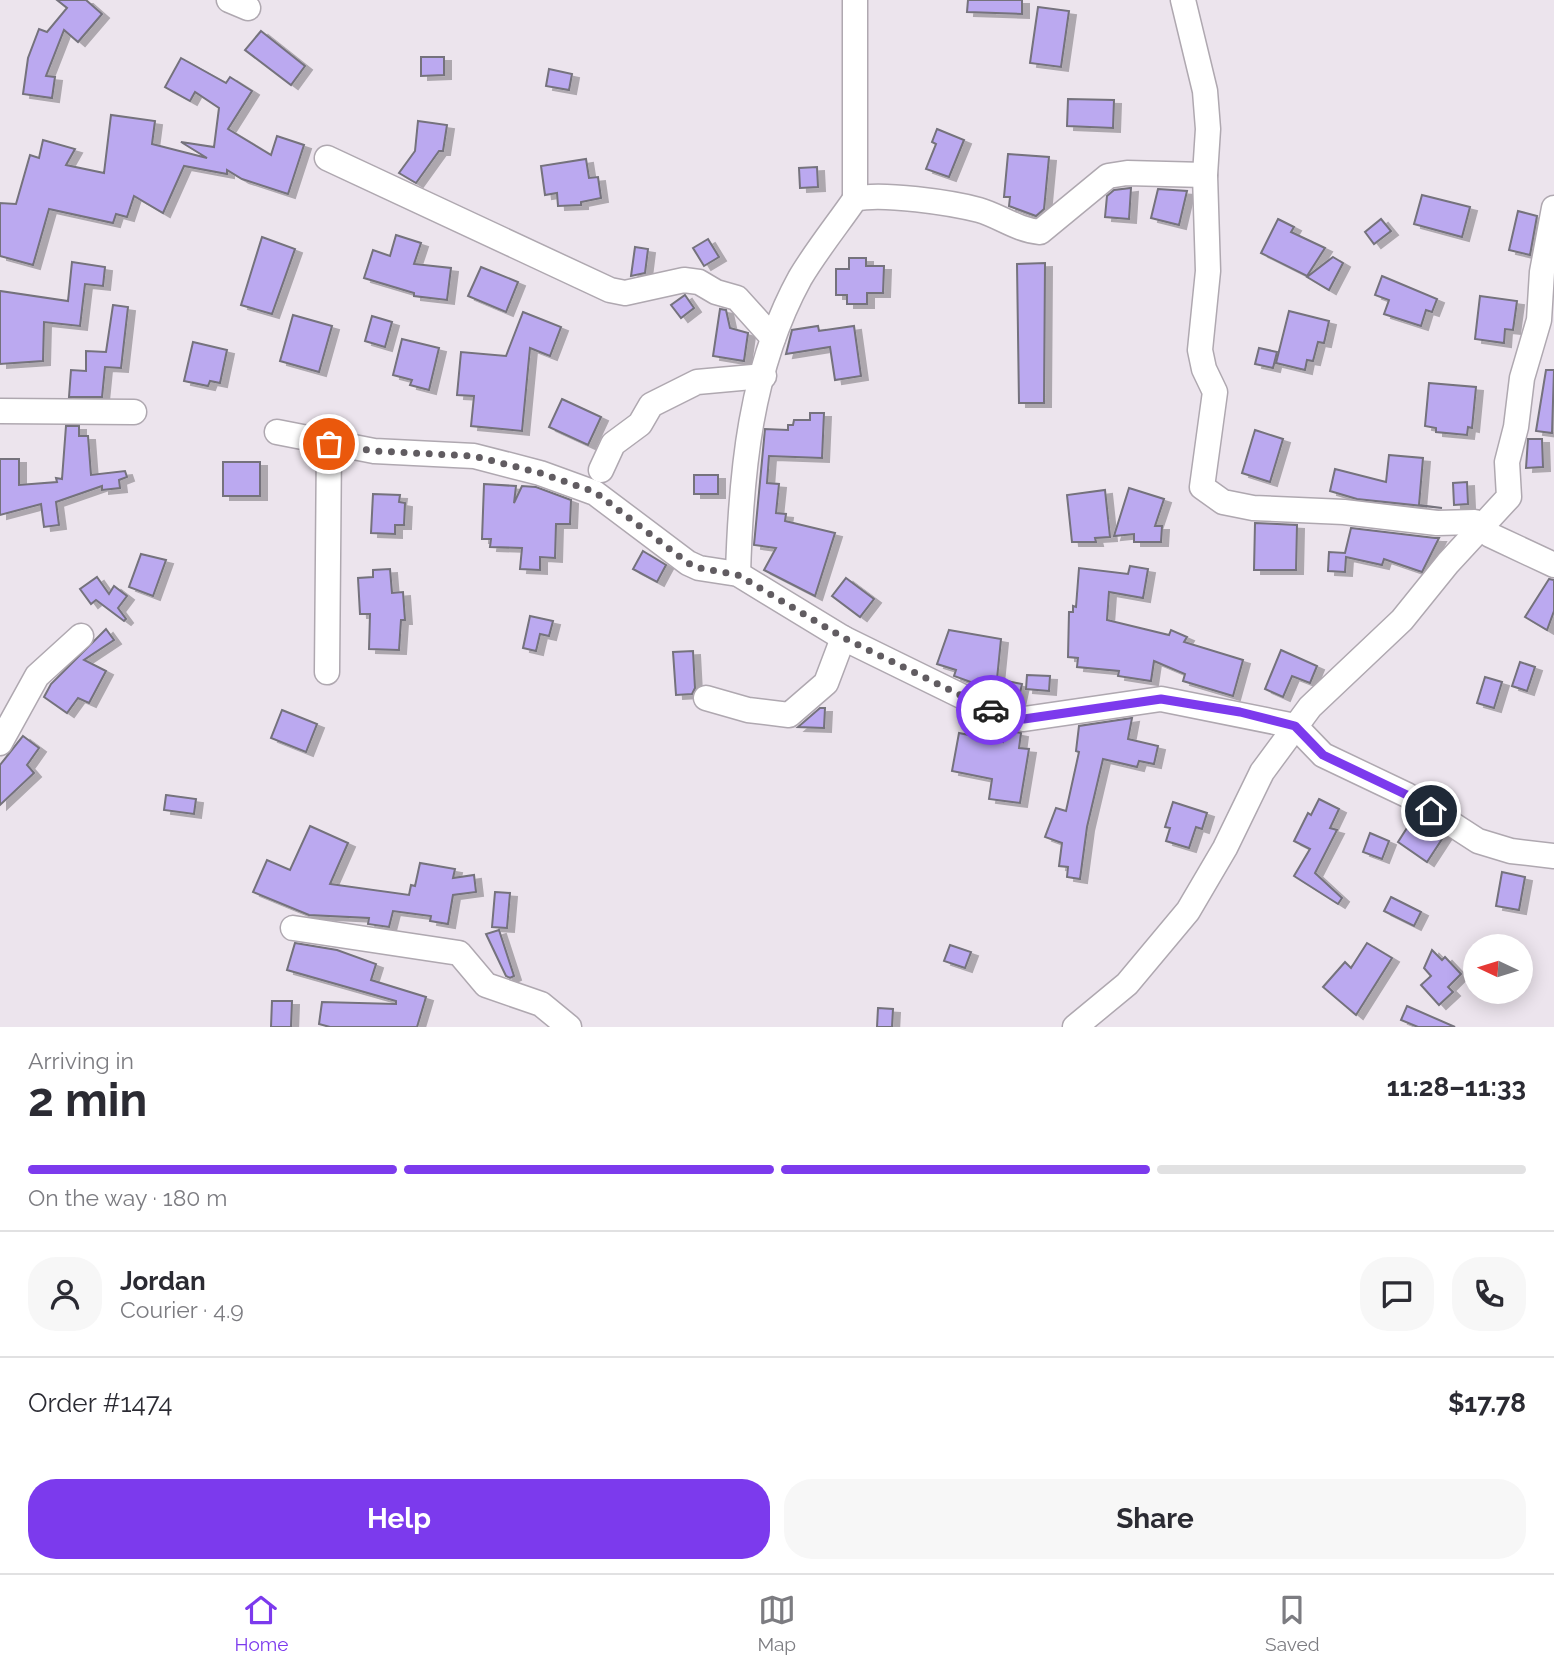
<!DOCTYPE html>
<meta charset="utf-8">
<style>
:root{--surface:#fff;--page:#f7f7f7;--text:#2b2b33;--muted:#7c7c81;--line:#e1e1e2;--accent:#7c3aed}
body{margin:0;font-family:Raleway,sans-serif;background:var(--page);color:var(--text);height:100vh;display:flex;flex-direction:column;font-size:26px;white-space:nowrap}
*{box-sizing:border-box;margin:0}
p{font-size:23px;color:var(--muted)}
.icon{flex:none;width:38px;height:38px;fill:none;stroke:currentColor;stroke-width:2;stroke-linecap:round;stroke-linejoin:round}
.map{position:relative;height:1027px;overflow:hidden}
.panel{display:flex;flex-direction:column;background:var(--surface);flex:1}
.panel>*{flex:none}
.needle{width:46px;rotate:274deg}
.fabs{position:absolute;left:1463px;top:934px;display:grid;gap:14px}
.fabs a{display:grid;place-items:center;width:70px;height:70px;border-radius:50%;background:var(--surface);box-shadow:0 4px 18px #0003;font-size:35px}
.pin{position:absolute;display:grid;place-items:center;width:60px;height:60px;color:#fff;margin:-30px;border:4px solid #fff;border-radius:50%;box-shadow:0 2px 7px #0007}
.courier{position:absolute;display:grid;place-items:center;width:70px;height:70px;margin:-35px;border:5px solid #7c3aed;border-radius:50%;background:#fff;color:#222;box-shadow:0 2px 9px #0007}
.headline em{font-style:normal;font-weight:700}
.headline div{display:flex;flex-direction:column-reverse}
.headline{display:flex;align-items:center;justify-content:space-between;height:119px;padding:0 28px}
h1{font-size:46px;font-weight:700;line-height:52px}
.bar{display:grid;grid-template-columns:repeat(4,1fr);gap:10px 7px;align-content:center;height:84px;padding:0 28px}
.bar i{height:9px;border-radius:5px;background:var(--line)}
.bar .active{background:var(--accent)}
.bar p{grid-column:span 4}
.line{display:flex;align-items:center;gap:18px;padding:0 28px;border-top:2px solid var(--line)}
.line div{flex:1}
.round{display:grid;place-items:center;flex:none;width:74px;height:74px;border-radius:28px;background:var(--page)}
.primary-button{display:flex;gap:14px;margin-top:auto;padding:14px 28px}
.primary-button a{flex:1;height:80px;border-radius:28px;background:var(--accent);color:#fff;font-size:28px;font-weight:700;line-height:80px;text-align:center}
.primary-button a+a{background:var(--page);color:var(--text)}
.dock{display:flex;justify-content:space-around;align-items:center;height:98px;border-top:2px solid var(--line);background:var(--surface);font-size:19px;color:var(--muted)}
.dock a{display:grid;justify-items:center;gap:4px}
.dock .active{color:var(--accent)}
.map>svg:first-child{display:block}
.building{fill:#bba9f0;stroke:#74727c;stroke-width:2;filter:url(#shadow)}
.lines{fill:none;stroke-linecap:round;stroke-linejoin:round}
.minor-casing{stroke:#afa8b0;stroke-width:27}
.minor{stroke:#fff;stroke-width:24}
.done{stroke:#615c61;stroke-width:7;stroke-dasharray:0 12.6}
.route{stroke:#7c3aed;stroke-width:9}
</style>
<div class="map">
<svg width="1554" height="1027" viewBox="0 0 1554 1027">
<defs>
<filter id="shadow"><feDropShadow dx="7" dy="4" stdDeviation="0" flood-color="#0004"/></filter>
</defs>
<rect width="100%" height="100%" fill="#ece4ed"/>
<g class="building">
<polygon points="57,0 86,0 102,14 78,42 64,30 46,76 55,77 52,98 23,94 28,58 39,29 47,32 67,8"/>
<polygon points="968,0 1022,0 1022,14 967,12"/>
<polygon points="1038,7 1069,11 1061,67 1030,63"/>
<polygon points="261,31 305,66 291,85 245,50"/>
<polygon points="421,57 444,57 444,75 421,76"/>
<polygon points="181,58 226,83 230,77 252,91 228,129 271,155 277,136 304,145 288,194 242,179 227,170 227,174 184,166 163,213 134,196 127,217 116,214 113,223 49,209 33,265 0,256 0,203 16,204 30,155 39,158 43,140 75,149 66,165 104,173 111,115 155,121 152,144 207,158 181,142 214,147 219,108 195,92 190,101 165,87"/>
<polygon points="549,69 572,74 569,90 546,86"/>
<polygon points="1068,99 1114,100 1113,128 1067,126"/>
<polygon points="418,121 447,125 443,151 439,151 416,183 399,173 415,151"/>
<polygon points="937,129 964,140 949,177 926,169 936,144 932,142"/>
<polygon points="1008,154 1049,157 1044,209 1036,216 1009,206 1010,197 1004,197"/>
<polygon points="586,159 589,178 598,177 601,198 581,202 581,205 558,206 557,193 545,195 541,166"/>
<polygon points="817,167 818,187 800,188 799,168"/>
<polygon points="1131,188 1129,219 1105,217 1107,196 1114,190"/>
<polygon points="1158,189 1187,191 1179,225 1151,218"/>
<polygon points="1422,195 1470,207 1462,237 1414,224"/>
<polygon points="1518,211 1537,216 1530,255 1509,250"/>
<polygon points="1278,219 1294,227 1291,232 1325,248 1307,276 1261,253"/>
<polygon points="1381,219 1391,231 1374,244 1365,232"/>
<polygon points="396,235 421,243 414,264 451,268 447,300 414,296 414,293 364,278 373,250 390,256"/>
<polygon points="262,237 295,249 272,314 241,305"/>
<polygon points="708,239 719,257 704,266 693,248"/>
<polygon points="635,247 648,249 645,273 631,276"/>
<polygon points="1333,257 1343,263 1329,290 1307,277"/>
<polygon points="849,258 866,258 866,266 884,266 883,293 867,293 867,304 847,304 847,295 836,295 836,269 849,269"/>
<polygon points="72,262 105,267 103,286 85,284 80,326 44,322 43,361 0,364 0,291 68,301"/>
<polygon points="1045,263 1044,403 1019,403 1017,264"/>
<polygon points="481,267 518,282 506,312 468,296"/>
<polygon points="1382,276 1437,299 1432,312 1426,310 1421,326 1384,314 1389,300 1375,295"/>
<polygon points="685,295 694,308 681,318 671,305"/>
<polygon points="1480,296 1517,301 1513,330 1505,329 1504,343 1475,339"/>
<polygon points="113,305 128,307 121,368 105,367 102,397 69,397 71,370 86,371 86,351 106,352"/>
<polygon points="720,309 726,310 730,328 748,333 744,361 713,356"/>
<polygon points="1289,311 1329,321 1324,343 1318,342 1313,361 1307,360 1305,370 1276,363"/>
<polygon points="523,312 561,327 550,356 530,348 522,431 471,426 474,396 457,395 461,352 506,356"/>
<polygon points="293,315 332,326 319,372 280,361"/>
<polygon points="372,316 392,322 385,347 365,341"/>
<polygon points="818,326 819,331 854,326 861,376 835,380 830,347 786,354 792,330"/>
<polygon points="402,339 439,348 429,390 410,385 412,380 393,375"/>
<polygon points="193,342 227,350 220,383 210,381 208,386 184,381"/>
<polygon points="1259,348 1277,352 1273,368 1255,364"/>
<polygon points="1546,370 1554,370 1552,433 1536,431"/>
<polygon points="1429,383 1476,387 1472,428 1468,427 1467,435 1436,432 1436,428 1425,426"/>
<polygon points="562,399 601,417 588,445 549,427"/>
<polygon points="810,413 824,413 822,458 769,456 767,483 779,484 776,513 786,514 785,521 835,533 815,596 764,570 776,548 754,545 765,429 788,430 788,425 793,425 794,420 810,420"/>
<polygon points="66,426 79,426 79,436 88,436 91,475 125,471 127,477 119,480 120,488 102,490 102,486 56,502 59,525 44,527 41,504 0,515 0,459 19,459 19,485 57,482 56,478 62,479"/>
<polygon points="1255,430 1283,439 1270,482 1242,473"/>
<polygon points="1528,439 1542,439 1543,467 1526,468"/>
<polygon points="1389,455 1423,458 1419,505 1442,508 1357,499 1330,491 1335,469 1386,482"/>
<rect x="223" y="462" width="37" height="34"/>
<rect x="694" y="475" width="24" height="19"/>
<polygon points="1467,482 1468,504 1454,505 1453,483"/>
<polygon points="484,484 516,486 514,503 522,486 536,487 571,500 570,524 556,524 555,558 540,557 540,570 520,569 522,548 490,547 491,539 482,539"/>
<polygon points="1129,488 1164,499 1155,526 1162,526 1161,542 1134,542 1134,534 1114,536"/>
<polygon points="1105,490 1110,537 1095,538 1096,542 1072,542 1067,495"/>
<polygon points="373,494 400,495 399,502 405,503 404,525 395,525 395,534 371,533"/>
<polygon points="1255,523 1297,525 1296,570 1254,570"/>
<polygon points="1351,528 1435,538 1439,538 1422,572 1384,559 1382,565 1346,557 1345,572 1328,571 1329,552 1345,553"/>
<polygon points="643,551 666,565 657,582 633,569"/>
<polygon points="141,554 166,560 153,596 129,587"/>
<polygon points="1130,566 1148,569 1143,598 1109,592 1107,620 1169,635 1171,630 1187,637 1184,642 1243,660 1233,696 1183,681 1185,674 1154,661 1151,681 1118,676 1119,671 1077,667 1078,658 1068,657 1069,612 1073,612 1073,606 1076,607 1079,568 1128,574"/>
<polygon points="390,569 392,593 403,592 405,620 401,620 399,650 369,649 370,614 360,614 358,578 373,577 373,570"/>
<polygon points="97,577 109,594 114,586 127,596 118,608 126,619 124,621 96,600 91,604 80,589"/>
<polygon points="846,578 874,599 860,617 832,596"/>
<polygon points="1549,579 1554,580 1554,611 1547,630 1525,617"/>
<polygon points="530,616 553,621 549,636 540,634 536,651 523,648"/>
<polygon points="106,629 114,640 84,660 106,671 89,703 78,698 67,713 44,697 51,684"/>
<polygon points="949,630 1001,639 997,679 1022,684 1018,702 999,698 979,688 979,685 954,676 956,670 937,664"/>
<polygon points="1281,650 1317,666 1310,683 1292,676 1283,697 1265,689"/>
<polygon points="693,651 695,688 692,694 676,695 673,652"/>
<polygon points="1520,662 1535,667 1527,691 1512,686"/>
<polygon points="1027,675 1050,676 1049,691 1026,689"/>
<polygon points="1485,677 1502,682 1494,708 1477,703"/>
<polygon points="820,708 825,708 824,728 798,727"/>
<polygon points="282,710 317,724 306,752 271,738"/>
<polygon points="1132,718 1128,739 1158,746 1154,764 1139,761 1137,767 1103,759 1087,827 1080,879 1067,877 1068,867 1059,866 1062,843 1045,837 1056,808 1066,811 1079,752 1076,751 1079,726"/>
<polygon points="1005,730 1021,733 1019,748 1029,749 1020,803 989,799 992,779 952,771 959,733 1003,742"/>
<polygon points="23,736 39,748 27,765 34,773 0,805 0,765"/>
<polygon points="166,795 196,799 194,814 164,810"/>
<polygon points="1319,799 1339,809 1330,828 1337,830 1315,873 1342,898 1338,904 1294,876 1310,849 1294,841 1308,813 1311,815"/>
<polygon points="1173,802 1207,813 1202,829 1196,827 1189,848 1166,841 1170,828 1165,827"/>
<polygon points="1414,817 1444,836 1427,862 1398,842"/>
<polygon points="310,826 348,843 330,884 409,895 411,885 415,886 420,863 455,869 453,878 474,875 476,892 453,895 448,924 430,921 431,916 393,911 389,927 368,924 369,918 309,915 253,892 267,860 290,870"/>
<polygon points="1370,833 1389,841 1382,859 1363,852"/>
<polygon points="1502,872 1525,877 1519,910 1496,906"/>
<polygon points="495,892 510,893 507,928 492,927"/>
<polygon points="1391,897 1421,912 1414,926 1384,911"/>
<polygon points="499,930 514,976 510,978 506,976 486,934"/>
<polygon points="295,943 337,950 376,964 371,980 426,997 417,1027 330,1027 319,1024 322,1002 396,1004 396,1001 287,970"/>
<polygon points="1367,943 1392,958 1356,1015 1323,987 1345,962 1351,968"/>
<polygon points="950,945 971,952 965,968 944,961"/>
<polygon points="1432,950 1442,960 1445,957 1461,974 1448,987 1453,992 1439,1005 1421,985 1431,976 1424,968"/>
<polygon points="272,1001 292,1001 291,1027 271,1027"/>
<polygon points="1407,1006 1455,1027 1418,1027 1401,1020"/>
<polygon points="878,1008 893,1009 892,1027 877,1027"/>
</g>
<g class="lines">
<defs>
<g id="minor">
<polyline points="229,0 248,8"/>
<polyline points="855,0 855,199"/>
<polyline points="1183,0 1205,91 1208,129 1205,175 1208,271 1200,350 1204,369 1215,392 1202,487 1223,502 1253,508 1344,512 1437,523 1475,522 1490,535 1554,565"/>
<polyline points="327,158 610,290 625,293 684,280 699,282 716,292 737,298 773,338"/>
<polyline points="0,411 134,412"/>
<polyline points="277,432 374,451 474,456 540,473 595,493 688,563 699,568 738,574 843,638 994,712 1024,719 1161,699 1295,726 1323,755 1407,795 1478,841 1511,851 1554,856"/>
<polyline points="601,470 613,444 640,424 651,405 697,382 764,376"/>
<path d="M738,574C741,473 750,369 800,278C816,251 837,225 855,199C880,192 953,203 979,210C1000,216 1017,230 1040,232L1108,176L1127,173L1205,175"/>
<polyline points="327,672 329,444"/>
<polyline points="706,698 748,710 789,715 826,683 843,638"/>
<polyline points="0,743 37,676 81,636"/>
<polyline points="293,928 459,953 486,985 541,1004 569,1027"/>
<polyline points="1075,1027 1127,984 1188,911 1225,848 1262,772 1310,707 1402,620 1448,563 1509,497 1507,462 1516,427 1522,378 1539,320 1542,272 1554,208"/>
</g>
</defs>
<use href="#minor" class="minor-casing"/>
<use href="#minor" class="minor"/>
</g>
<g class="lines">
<polyline class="done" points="329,444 374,451 474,456 540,473 595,492 688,563 699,568 738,575 844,638 991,710"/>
<polyline class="route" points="991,710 1024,719 1161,699 1240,712 1295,726 1323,755 1407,795 1431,811"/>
</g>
</svg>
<div class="fabs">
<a><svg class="needle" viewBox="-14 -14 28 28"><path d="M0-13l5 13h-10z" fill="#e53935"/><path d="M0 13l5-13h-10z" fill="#7c7c81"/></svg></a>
</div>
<div class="pin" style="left:329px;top:444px;background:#ea580c"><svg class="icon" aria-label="bag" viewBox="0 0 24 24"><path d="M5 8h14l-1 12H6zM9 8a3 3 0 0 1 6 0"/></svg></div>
<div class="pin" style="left:1431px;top:811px;background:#1f2937"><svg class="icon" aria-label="home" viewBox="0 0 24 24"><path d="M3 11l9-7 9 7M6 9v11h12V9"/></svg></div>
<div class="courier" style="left:991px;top:710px"><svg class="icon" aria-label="car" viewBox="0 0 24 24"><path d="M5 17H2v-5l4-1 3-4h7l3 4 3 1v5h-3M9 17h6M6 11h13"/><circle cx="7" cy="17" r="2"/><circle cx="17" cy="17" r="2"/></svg></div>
</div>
<section class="panel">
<div class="headline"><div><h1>2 min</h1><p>Arriving in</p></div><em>11:28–11:33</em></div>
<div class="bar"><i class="active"></i><i class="active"></i><i class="active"></i><i></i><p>On the way · 180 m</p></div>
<div class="line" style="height:126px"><a class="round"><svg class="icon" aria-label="person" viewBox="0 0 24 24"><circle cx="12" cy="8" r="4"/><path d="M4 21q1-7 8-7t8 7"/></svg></a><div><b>Jordan</b><p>Courier · 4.9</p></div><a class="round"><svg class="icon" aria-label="chat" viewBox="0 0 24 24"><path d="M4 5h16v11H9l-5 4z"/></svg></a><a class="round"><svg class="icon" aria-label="phone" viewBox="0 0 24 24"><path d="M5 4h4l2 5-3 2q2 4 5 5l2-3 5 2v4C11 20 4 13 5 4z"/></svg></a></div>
<div class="line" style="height:91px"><div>Order #1474</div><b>$17.78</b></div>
<div class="primary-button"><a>Help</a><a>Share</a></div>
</section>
<nav class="dock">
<a class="active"><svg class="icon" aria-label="home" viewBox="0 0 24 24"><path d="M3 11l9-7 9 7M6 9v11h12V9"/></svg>Home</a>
<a><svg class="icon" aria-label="map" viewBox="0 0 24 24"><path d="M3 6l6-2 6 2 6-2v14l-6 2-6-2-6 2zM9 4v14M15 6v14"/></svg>Map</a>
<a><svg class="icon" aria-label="saved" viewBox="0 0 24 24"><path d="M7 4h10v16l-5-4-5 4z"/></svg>Saved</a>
</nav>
